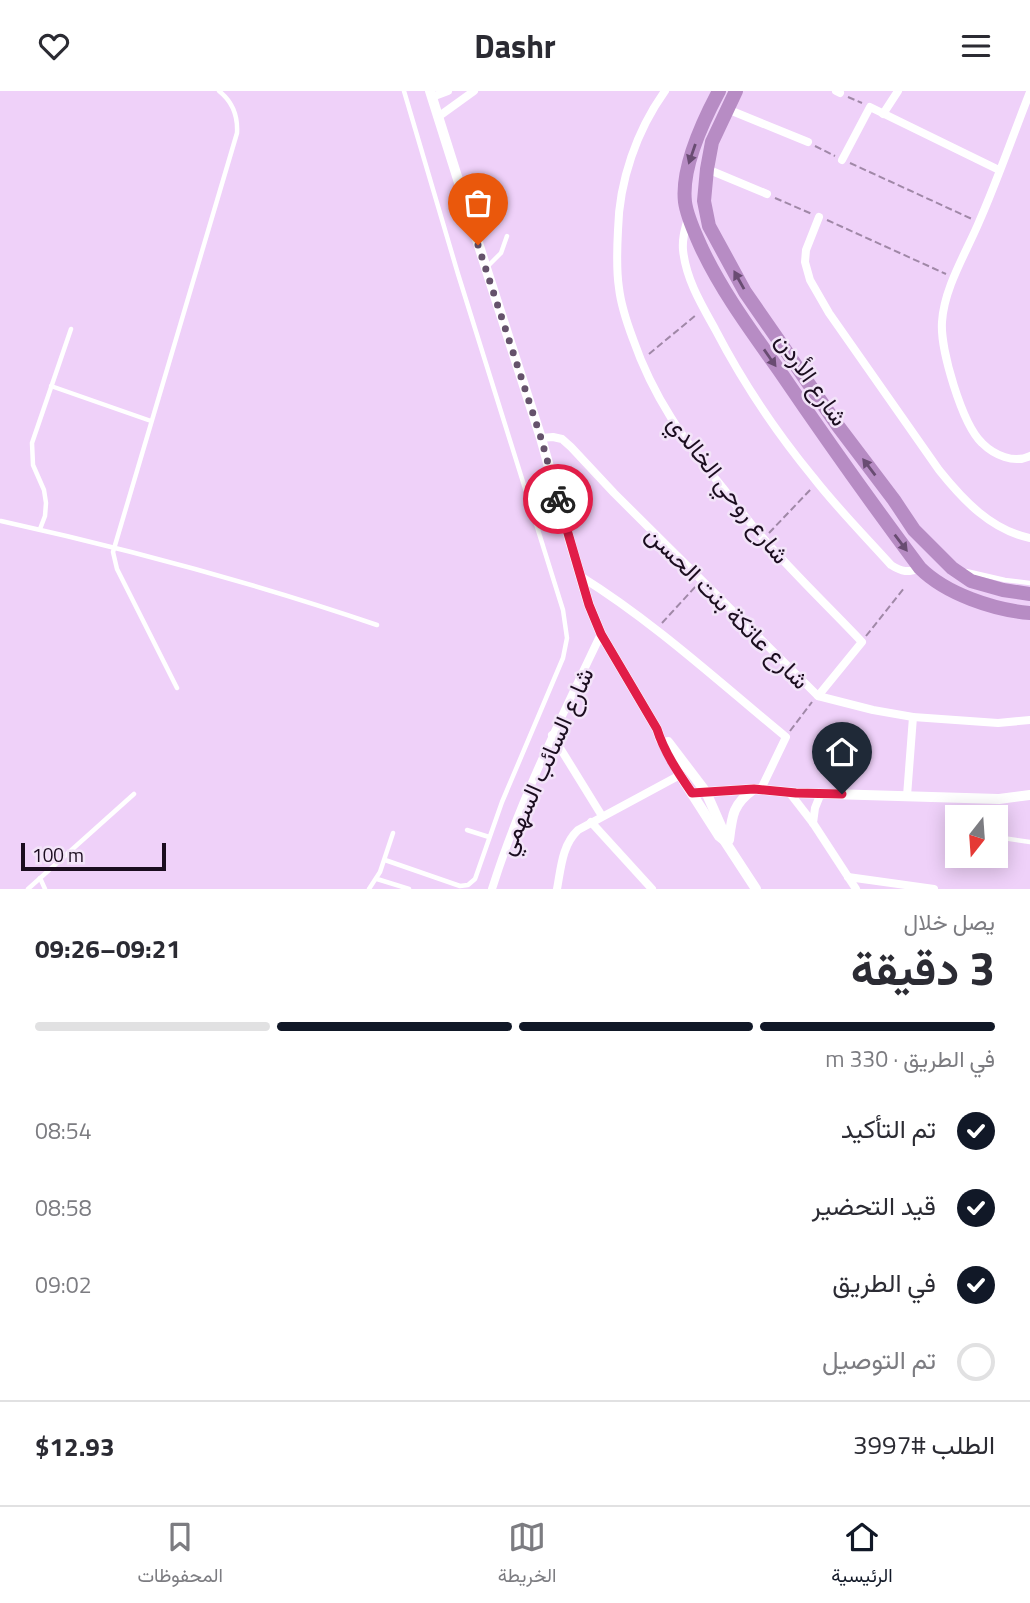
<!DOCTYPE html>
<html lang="ar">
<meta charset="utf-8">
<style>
:root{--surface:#fff;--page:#f2f2f3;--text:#2b2b33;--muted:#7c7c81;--line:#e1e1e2;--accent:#111827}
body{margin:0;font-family:"Titillium Web",Vazirmatn,sans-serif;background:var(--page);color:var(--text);direction:rtl;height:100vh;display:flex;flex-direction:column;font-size:26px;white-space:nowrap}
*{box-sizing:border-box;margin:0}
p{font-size:23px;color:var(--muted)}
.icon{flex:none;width:38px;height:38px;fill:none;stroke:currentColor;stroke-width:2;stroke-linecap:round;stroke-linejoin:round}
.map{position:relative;height:798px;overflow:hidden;direction:ltr}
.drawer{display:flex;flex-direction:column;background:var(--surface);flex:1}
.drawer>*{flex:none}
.needle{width:46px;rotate:197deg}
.controls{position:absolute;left:945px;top:714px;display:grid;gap:14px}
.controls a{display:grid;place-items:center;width:63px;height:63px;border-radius:0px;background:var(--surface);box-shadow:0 4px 18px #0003;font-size:35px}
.scale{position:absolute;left:21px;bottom:18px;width:145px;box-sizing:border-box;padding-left:7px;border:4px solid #1b0d1f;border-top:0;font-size:19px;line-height:24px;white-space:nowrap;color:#1b0d1f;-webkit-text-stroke:5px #f3e4f9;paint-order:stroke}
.pin{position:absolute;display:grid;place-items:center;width:60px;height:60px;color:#fff;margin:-72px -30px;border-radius:50% 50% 50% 0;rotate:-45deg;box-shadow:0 0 7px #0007}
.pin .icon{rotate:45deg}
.courier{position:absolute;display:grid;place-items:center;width:70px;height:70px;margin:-35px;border:5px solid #e11d48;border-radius:50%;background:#fff;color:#222;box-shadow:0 2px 9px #0007}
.summary em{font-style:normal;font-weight:700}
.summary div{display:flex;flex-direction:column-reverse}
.summary{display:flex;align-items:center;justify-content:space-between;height:119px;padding:0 35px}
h1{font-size:46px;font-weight:700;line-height:52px}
.bar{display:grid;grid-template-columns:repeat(4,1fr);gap:10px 7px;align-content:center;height:84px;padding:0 35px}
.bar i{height:9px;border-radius:5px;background:var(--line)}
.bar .active{background:var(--accent)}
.bar p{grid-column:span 4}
.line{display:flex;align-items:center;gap:18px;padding:0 35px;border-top:2px solid var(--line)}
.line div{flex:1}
ol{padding:0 35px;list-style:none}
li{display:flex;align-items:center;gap:21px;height:77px}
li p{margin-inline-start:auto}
li .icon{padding:7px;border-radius:50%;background:var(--accent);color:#fff;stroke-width:4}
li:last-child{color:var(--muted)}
li i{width:38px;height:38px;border:4px solid var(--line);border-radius:50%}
header{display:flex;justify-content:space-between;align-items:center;height:91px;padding:0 35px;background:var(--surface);font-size:32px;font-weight:700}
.dock{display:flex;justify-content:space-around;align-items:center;height:98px;border-top:2px solid var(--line);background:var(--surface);font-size:19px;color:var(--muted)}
.dock a{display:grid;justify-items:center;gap:4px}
.dock .active{color:var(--accent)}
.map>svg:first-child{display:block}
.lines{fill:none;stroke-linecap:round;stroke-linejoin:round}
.path{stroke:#a088a7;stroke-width:2;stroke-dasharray:7 3.5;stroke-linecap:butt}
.service{stroke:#fff;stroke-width:4.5}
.minor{stroke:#fff;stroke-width:8}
.tertiary{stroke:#fff;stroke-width:10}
.trunk{stroke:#b78cc4;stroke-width:14}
.oneway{fill:#694c72}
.done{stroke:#65526b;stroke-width:7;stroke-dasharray:0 12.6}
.route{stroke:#e11d48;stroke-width:9}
.labels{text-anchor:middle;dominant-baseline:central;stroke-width:5;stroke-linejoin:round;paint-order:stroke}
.street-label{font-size:24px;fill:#1b0d1f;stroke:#f3e4f9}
</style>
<header><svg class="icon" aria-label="menu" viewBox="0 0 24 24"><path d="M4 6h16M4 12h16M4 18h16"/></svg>Dashr<svg class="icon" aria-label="heart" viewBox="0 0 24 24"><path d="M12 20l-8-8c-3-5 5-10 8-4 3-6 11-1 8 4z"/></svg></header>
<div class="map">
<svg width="1030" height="798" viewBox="0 0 1030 798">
<rect width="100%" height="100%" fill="#efd1f9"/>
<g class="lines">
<g class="path">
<polyline points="848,6 862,12"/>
<polyline points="815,55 835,65"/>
<polyline points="850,72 972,128"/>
<polyline points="775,107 812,123"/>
<polyline points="827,129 946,183"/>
<polyline points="649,263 696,224"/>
<polyline points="769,442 811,398"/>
<polyline points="662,532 696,495"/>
<polyline points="866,545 905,496"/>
<polyline points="790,640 812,611"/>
</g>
<g class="service">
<polyline points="486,177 501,162 507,145"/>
<polyline points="51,295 151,330"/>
<path d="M1,430C128,458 254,492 377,534"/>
<polyline points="40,438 45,425 46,412 44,399 33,374 32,352 71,238"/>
<polyline points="966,480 1005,489 1030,492"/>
<path d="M177,597L117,478L113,461L237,42C238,25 233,11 219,0"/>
<polyline points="467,739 489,746"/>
<polyline points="996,746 1030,751"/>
<polyline points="385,769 460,795 468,794 475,788 502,711 563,567 567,547 563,519 458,183 404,0"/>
<polyline points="40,787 45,798"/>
<polyline points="377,788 409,798"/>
<polyline points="28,798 134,703"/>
<polyline points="369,798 380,781 393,742"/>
</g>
<g class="minor">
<path d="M665,0C637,39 619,90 618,139C617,158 616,178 619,197C621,215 627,232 633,248C653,306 685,351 723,397C736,414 749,431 763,447C794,483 829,516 862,551L818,605"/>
<polyline points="836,0 840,2"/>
<path d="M1030,1C1013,44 998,88 979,131C966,162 944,197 942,231C940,258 962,333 982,352C994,364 1014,373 1030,365"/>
<polyline points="432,6 448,0"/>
<polyline points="727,18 808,51"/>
<polyline points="883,23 898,0"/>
<polyline points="438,26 474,0"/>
<polyline points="842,69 870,16 999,79"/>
<polyline points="707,78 767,103"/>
<path d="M819,126L806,159L805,171L810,189L829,222L939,379C963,409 991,439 1030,447"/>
<path d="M688,127C685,138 682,147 683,159C686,188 701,213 715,238C742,290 776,341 813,386C837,417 865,445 891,474C902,481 908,482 920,477"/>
<polyline points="541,347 553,346 562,348 571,356 614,402 818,605 873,619 913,626 998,632 1030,629"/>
<path d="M580,485C654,531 719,591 786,646L761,698"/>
<polyline points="552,644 602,725"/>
<polyline points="789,701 813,732 856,798"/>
<polyline points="907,705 913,626"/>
<polyline points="591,731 652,798"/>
<polyline points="813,732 815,717 821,702"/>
<polyline points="848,786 934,798"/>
<path d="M492,798C520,709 561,627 601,543"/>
<path d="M557,798C561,777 562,754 578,739L680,684"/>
</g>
<g class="tertiary">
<polyline points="430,0 486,177 541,347 563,426 589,514 601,543 657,638 660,647 680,684 719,745 724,749 756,798"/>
<polyline points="668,651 706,701 724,742 724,749"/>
<polyline points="692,702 754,698 797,702 999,708 1030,704"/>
<path d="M729,749C732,724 733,713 754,698"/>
</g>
<g class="trunk">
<path d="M719,0C703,30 681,77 685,111C687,126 695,142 701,156C722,201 752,241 781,282C826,348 872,413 920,477C946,503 994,519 1030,522"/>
<polyline points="736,0 712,51 707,78 704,110 709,135 745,201 838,335 894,409 914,439 952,477 971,490 1003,499 1030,503"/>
</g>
</g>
<defs><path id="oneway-solid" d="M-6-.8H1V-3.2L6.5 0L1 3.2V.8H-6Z" transform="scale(1.75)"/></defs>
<g class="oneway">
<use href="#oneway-solid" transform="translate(692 63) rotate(109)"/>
<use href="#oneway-solid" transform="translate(739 189) rotate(-119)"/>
<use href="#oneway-solid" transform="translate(770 267) rotate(55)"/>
<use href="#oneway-solid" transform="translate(869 376) rotate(-127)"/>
<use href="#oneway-solid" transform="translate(901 452) rotate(53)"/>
</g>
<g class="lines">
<polyline class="done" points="478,154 541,347 558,408"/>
<path class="route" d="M558,408L589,514L601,543L657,638C664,661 679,683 692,702L754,698L796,702L842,703"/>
</g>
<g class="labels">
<g class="street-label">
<text transform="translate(812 288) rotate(55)">شارع الأردن</text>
<text transform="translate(729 398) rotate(52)">شارع روحي الخالدي</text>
<text transform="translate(728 516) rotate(45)">شارع عاتكة بنت الحسن</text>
<text transform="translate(545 670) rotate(-66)">شارع السائب السهمي</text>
</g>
</g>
</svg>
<div class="controls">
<a><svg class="needle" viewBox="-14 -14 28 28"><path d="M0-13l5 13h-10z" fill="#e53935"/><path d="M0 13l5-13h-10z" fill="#7c7c81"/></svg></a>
</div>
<div class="scale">100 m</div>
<div class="pin" style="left:478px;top:154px;background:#ea580c"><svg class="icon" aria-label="bag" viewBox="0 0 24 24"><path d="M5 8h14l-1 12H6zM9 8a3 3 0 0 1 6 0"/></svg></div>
<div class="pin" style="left:842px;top:703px;background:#1f2937"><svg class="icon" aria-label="home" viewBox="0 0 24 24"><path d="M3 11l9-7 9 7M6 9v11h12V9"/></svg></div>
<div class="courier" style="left:558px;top:408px"><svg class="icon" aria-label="bike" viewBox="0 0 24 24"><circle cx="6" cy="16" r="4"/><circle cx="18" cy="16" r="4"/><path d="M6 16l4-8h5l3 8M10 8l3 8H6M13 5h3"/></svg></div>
</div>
<section class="drawer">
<div class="summary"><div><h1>3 دقيقة</h1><p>يصل خلال</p></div><em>09:21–09:26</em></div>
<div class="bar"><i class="active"></i><i class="active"></i><i class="active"></i><i></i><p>في الطريق · 330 m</p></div>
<ol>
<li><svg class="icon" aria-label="check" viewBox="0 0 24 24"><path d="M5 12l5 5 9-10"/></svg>تم التأكيد<p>08:54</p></li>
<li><svg class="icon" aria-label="check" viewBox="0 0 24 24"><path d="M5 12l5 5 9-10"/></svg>قيد التحضير<p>08:58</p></li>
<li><svg class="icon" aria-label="check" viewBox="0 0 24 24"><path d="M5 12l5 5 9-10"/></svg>في الطريق<p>09:02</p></li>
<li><i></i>تم التوصيل</li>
</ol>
<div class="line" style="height:91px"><div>الطلب #3997</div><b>$12.93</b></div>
</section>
<nav class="dock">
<a class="active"><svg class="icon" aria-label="home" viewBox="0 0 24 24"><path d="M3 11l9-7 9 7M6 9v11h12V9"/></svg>الرئيسية</a>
<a><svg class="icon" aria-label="map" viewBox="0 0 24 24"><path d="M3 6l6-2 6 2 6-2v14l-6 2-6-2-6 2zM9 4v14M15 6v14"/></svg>الخريطة</a>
<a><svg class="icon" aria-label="saved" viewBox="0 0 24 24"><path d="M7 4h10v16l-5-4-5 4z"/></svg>المحفوظات</a>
</nav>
